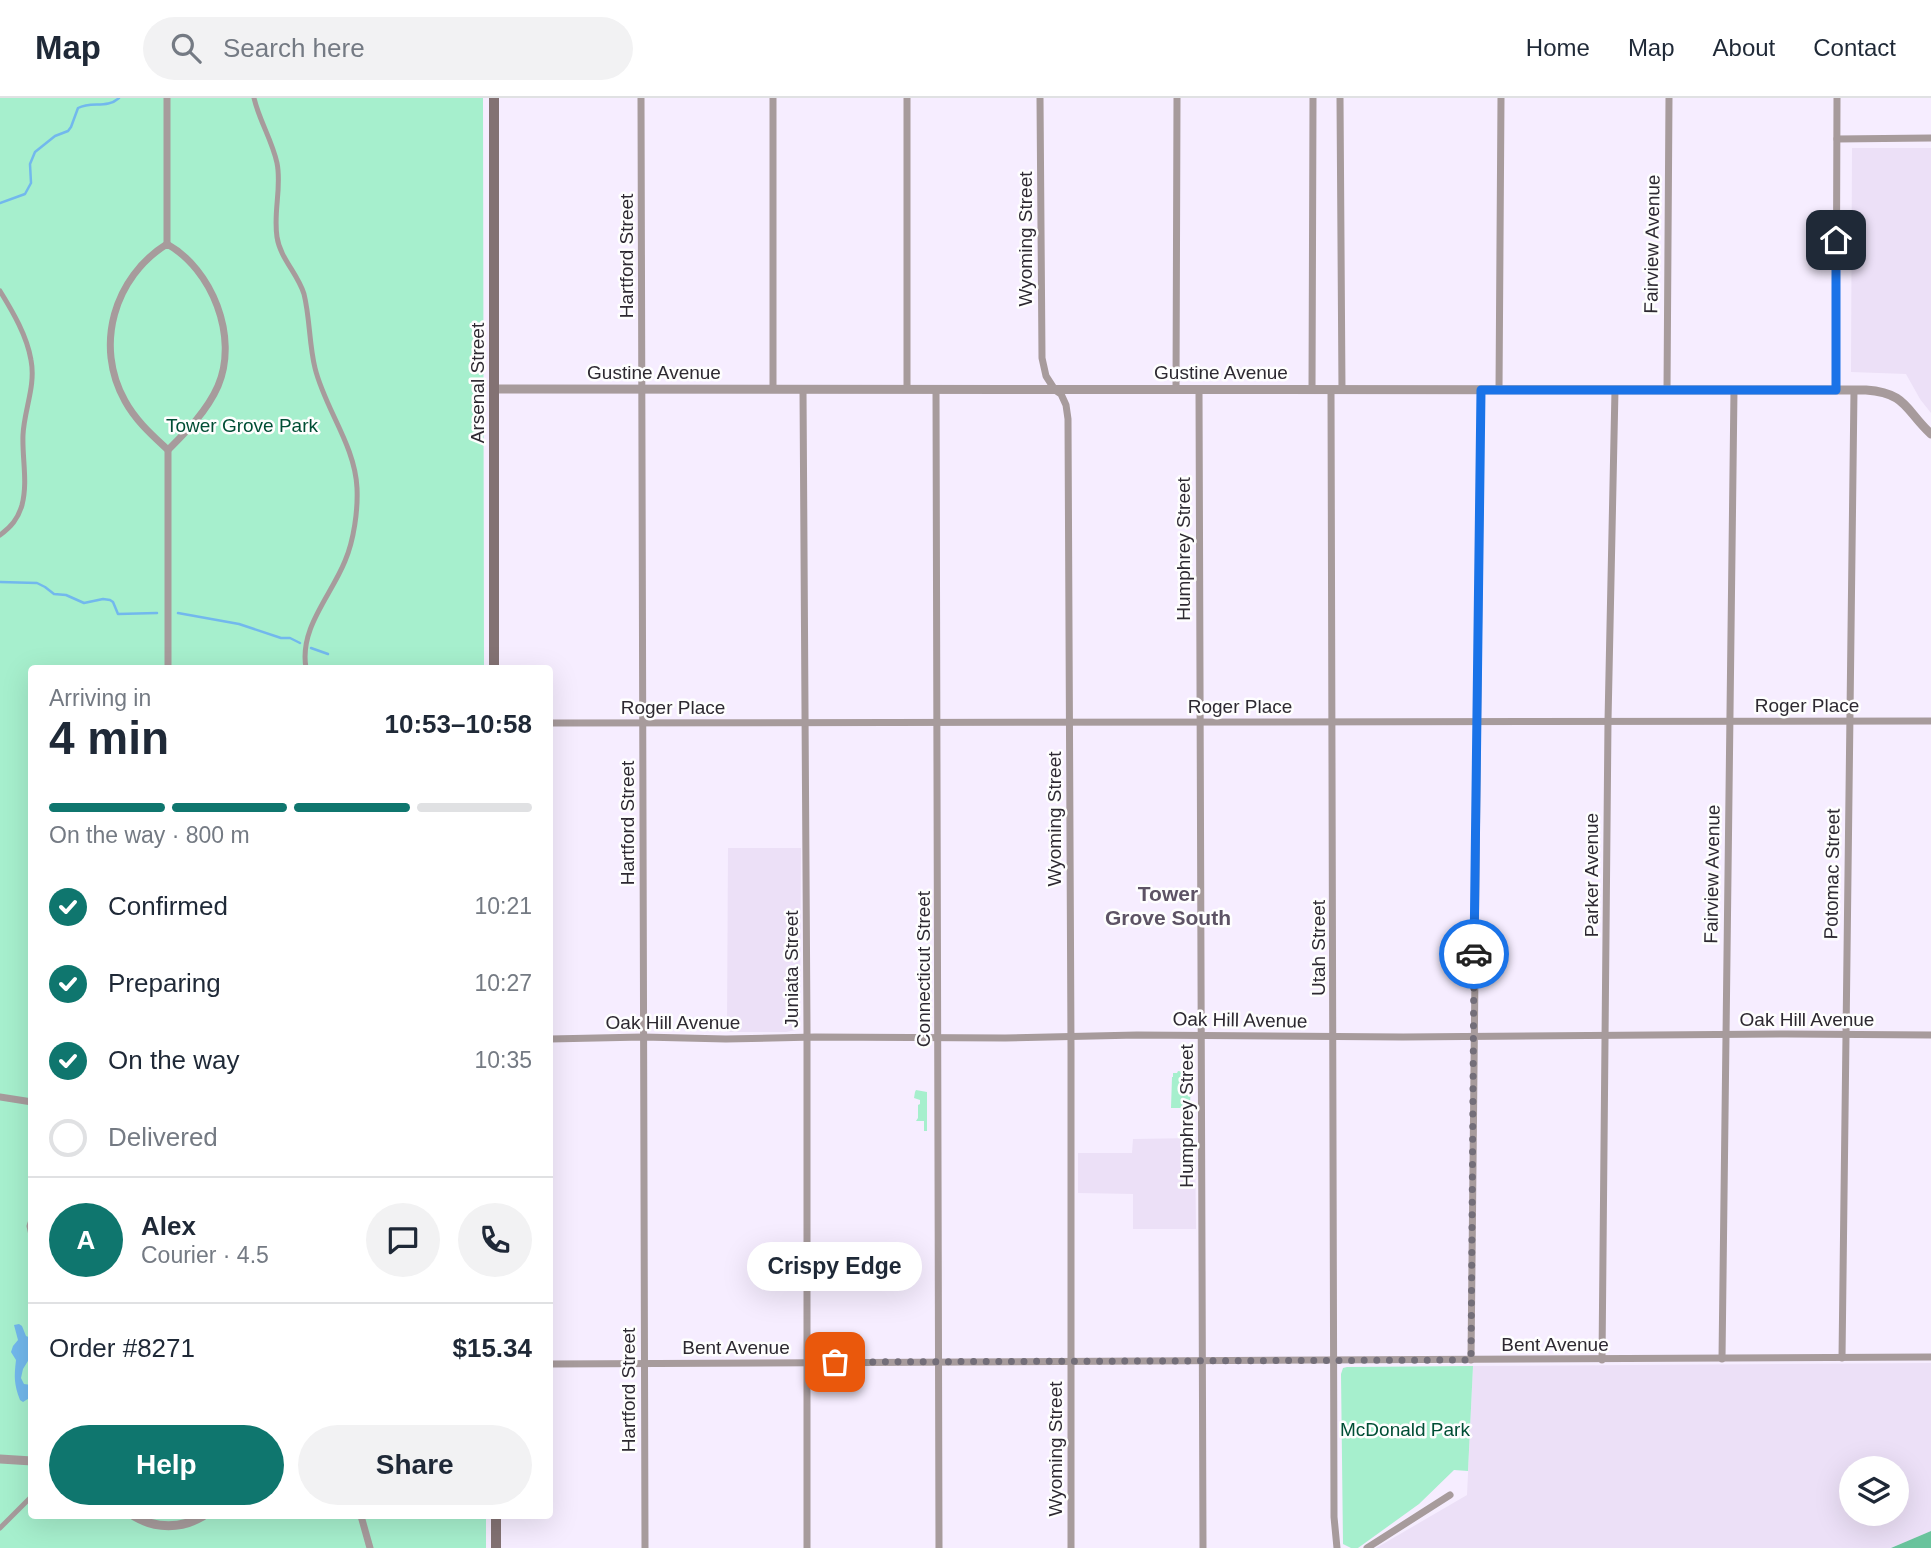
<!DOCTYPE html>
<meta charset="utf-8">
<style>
:root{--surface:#fff;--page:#f2f2f3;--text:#1f2937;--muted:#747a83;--line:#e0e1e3;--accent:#0f766e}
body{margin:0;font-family:Helvetica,sans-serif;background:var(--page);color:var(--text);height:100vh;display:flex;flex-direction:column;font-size:26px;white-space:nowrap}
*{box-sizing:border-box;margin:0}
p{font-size:23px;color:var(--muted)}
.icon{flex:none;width:38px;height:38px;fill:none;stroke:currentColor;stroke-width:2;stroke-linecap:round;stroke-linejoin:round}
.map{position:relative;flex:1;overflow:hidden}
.details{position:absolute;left:28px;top:567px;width:525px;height:854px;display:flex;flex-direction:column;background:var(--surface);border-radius:7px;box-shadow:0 7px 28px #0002}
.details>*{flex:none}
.tools{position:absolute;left:1839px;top:1358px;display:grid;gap:14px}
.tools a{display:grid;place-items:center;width:70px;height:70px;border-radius:50%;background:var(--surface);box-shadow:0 7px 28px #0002;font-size:35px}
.pin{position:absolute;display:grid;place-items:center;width:60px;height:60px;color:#fff;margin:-30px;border-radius:14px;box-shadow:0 4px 10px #0006}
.courier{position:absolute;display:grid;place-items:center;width:70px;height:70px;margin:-35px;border:5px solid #1a73e8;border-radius:50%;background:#fff;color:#222;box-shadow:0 2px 9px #0007}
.bubble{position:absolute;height:49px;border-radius:24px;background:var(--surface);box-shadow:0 7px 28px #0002;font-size:23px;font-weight:700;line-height:49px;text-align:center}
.overview em{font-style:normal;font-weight:700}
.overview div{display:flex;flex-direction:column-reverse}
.overview{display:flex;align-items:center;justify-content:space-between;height:119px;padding:0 21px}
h1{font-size:46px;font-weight:700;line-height:52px}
.bar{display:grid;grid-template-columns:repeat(4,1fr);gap:10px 7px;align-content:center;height:84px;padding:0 21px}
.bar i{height:9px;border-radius:5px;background:var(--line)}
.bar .current{background:var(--accent)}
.bar p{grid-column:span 4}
.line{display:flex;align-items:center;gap:18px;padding:0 21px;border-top:2px solid var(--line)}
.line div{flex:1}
.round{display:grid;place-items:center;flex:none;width:74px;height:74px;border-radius:37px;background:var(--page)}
ol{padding:0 21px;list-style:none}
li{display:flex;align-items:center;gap:21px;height:77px}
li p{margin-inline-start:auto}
li .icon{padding:7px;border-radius:50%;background:var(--accent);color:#fff;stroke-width:4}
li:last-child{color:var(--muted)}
li i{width:38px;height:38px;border:4px solid var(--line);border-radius:50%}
.action{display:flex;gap:14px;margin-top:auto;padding:14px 21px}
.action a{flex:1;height:80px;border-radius:42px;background:var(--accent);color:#fff;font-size:28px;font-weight:700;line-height:80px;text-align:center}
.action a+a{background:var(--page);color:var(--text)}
header{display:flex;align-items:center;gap:42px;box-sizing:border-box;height:98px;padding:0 35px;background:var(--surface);border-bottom:2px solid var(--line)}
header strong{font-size:33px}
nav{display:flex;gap:38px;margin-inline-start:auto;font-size:24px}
.search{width:490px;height:63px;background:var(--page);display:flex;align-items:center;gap:18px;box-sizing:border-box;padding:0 24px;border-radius:38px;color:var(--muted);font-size:26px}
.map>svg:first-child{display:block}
.built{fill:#ece0f7;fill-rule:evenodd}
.green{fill:#a6efcd}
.forest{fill:#69c39c}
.water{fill:#72b8ed}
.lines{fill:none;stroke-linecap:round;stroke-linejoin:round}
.stream{stroke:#72b8ed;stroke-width:2.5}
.pedestrian{stroke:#a79b9c;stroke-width:5}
.minor{stroke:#a79b9c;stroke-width:7}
.tertiary{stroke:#a79b9c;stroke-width:9}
.secondary{stroke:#837273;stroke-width:10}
.done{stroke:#736e79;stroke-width:7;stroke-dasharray:0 12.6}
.route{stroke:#1a73e8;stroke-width:9}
.labels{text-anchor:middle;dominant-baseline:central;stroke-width:5;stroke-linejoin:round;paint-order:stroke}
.street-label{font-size:19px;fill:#2d2931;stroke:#fefefe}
.park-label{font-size:19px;fill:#004e35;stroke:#fefefe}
.neighbourhood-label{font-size:21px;font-weight:bold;fill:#5d5365;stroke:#fefefe}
</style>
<header>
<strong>Map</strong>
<div class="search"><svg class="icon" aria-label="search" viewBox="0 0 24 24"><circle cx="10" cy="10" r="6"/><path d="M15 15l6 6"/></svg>Search here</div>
<nav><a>Home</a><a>Map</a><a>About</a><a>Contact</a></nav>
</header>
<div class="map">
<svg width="1931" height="1450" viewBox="0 0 1931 1450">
<rect width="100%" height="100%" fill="#f6edff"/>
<g class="built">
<polygon points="1852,50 1931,50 1931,315 1920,301 1906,276 1851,274"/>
<polygon points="728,750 801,750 800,928 796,932 786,934 727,934"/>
<polygon points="1195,1040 1196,1131 1133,1131 1133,1096 1078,1095 1078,1055 1132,1055 1133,1041"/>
<path d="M1931,1265V1433L1891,1450H1376L1467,1397L1473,1268ZM1852,1370H1897V1416H1852Z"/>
</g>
<g class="green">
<polygon points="0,0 483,0 484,570 32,570 32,1418 486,1418 486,1450 0,1450"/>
<polygon points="1178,973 1191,975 1190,1010 1171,1010 1172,979 1173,979 1173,975 1177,975"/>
<polygon points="916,992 927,994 927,1033 924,1033 924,1023 916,1023 918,1020 918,1007 920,1006 920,1002 914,1000 915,994"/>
<polygon points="1473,1268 1468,1373 1454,1372 1419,1406 1358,1450 1351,1450 1343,1446 1341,1276 1343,1270 1347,1269"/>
</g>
<polygon class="forest" points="1931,1433 1931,1450 1891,1450"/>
<path class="water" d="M19,1226L22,1228L26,1238L31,1240V1258L23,1271L21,1280L24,1286L31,1287V1299L23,1304L20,1302C14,1286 14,1279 16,1262L11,1254L13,1248L18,1242L14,1227Z"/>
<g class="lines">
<g class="stream">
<path d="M0,105L25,96L31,85L30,66L35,54L55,38L68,33L71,29L78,10C92,3 107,11 119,0"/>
<polyline points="0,484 37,485 45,489 54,496 66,497 84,505 103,501 110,502 113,504 118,516 157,515"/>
<polyline points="178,515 239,526 281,540 290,540 300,545"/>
<polyline points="311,550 328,556"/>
</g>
<g class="pedestrian">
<path d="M254,0C259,22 272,42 277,65C282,89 273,114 277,139C280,160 298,176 304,196C310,220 309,246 315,270C325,311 355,347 357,390C358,412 354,442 345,463C331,498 299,530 306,570"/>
<path d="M0,193C13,214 27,238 31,262C36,288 24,312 23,337C22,360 28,384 22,407C18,421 11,429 0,437"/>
<polyline points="0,1430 32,1398"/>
</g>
<g class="minor">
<polyline points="167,0 167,146"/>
<polyline points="641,0 645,1450"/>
<polyline points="1040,0 1042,260 1046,278 1055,292 1061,296 1066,307 1068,321 1071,951 1071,1450"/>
<polyline points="1340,0 1342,292"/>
<polyline points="1837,41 1931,40"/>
<path d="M167,146C212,171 239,239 218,288C207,313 187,333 168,352C152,337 136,323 125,303C94,248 114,179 167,146Z"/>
<polyline points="773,291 773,0"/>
<polyline points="803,291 807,932 807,1450"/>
<polyline points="907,291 907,0"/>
<polyline points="936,291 939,1450"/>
<polyline points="1176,292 1177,0"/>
<polyline points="1199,292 1203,1450"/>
<polyline points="1312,292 1313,0"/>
<polyline points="1331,292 1334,1419 1337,1450"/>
<polyline points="1499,292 1501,0"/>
<polyline points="1667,292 1669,0"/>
<polyline points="1836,292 1837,0"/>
<polyline points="168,352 168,570"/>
<polyline points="550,625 1931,623"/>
<polyline points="550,941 643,939 726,941 815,939 1005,940 1137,937 1403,939 1787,936 1931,937"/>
<polyline points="0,999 32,1004"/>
<polyline points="32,1122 30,1128 32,1137"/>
<polyline points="1842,1260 1854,292"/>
<polyline points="1722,1261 1734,292"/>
<polyline points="1471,1262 1481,292"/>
<polyline points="1602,1262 1608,623 1615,292"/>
<polyline points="550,1266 1931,1259"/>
<polyline points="361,1418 370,1450"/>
<polyline points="1367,1450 1450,1397"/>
</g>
<g class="tertiary">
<path d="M494,291L1866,292C1907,295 1905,312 1931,336"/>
<polyline points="0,1361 32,1363"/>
<path d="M134,1418C156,1431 181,1431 203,1418"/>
</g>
<g class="secondary">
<polyline points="494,0 494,570"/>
<polyline points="496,1418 496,1450"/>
</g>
</g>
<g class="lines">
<polyline class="done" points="835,1264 1471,1262 1474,856"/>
<polyline class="route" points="1474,856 1481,292 1836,292 1836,142"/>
</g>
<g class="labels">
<g class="street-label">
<text transform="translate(1025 141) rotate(-90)">Wyoming Street</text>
<text transform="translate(1652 146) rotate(-89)">Fairview Avenue</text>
<text transform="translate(626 158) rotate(-90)">Hartford Street</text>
<text x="654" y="274">Gustine Avenue</text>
<text x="1221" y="274">Gustine Avenue</text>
<text transform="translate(477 285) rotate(-90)">Arsenal Street</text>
<text transform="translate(1183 451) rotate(-90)">Humphrey Street</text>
<text x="1807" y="607">Roger Place</text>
<text x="1240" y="608">Roger Place</text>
<text x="673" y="609">Roger Place</text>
<text transform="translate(1054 721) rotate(-90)">Wyoming Street</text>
<text transform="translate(627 725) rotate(-90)">Hartford Street</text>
<text transform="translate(1712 776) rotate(-89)">Fairview Avenue</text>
<text transform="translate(1832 776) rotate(-89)">Potomac Street</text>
<text transform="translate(1591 777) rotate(-90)">Parker Avenue</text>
<text transform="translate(1318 850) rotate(-90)">Utah Street</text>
<text transform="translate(791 871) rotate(-90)">Juniata Street</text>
<text transform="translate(923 871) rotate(-90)">Connecticut Street</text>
<text x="1807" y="921">Oak Hill Avenue</text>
<text transform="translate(1240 922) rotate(1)">Oak Hill Avenue</text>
<text x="673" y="924">Oak Hill Avenue</text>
<text transform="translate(1186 1018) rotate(-90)">Humphrey Street</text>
<text x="1555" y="1246">Bent Avenue</text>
<text x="736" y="1249">Bent Avenue</text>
<text transform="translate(628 1292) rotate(-90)">Hartford Street</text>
<text transform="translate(1055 1351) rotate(-90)">Wyoming Street</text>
</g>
<g class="park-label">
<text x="242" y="327">Tower Grove Park</text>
<text x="1405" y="1331">McDonald Park</text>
</g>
<g class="neighbourhood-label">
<text x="1168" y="795">Tower<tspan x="1168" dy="24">Grove South</tspan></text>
</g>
</g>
</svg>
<div class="tools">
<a><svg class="icon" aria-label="layers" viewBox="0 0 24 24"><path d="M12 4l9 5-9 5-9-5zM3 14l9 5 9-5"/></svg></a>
</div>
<div class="pin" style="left:835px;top:1264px;background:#ea580c"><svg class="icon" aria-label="bag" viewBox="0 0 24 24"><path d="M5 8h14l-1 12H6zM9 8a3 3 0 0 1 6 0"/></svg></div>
<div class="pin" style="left:1836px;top:142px;background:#1f2937"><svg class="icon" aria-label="home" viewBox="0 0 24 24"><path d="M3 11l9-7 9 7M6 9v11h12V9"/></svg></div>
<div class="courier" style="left:1474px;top:856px"><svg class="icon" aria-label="car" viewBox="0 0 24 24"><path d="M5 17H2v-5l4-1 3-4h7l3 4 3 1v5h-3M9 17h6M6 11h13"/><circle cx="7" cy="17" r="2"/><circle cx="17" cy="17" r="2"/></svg></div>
<div class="bubble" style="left:747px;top:1144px;width:175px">Crispy Edge</div>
<section class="details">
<div class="overview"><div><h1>4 min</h1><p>Arriving in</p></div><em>10:53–10:58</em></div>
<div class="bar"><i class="current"></i><i class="current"></i><i class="current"></i><i></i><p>On the way · 800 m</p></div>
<ol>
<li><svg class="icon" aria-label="check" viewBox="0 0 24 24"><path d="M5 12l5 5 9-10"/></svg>Confirmed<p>10:21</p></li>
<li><svg class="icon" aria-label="check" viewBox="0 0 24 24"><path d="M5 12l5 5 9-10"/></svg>Preparing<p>10:27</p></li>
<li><svg class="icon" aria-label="check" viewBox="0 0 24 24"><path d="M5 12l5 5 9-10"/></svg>On the way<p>10:35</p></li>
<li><i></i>Delivered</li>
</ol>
<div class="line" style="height:126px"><b class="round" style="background:var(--accent);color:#fff">A</b><div><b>Alex</b><p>Courier · 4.5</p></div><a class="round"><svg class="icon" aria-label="chat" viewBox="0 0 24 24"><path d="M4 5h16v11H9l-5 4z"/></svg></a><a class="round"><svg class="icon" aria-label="phone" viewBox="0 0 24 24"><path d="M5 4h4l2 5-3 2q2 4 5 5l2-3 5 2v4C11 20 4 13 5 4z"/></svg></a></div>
<div class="line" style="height:91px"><div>Order #8271</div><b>$15.34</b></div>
<div class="action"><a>Help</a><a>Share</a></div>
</section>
</div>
